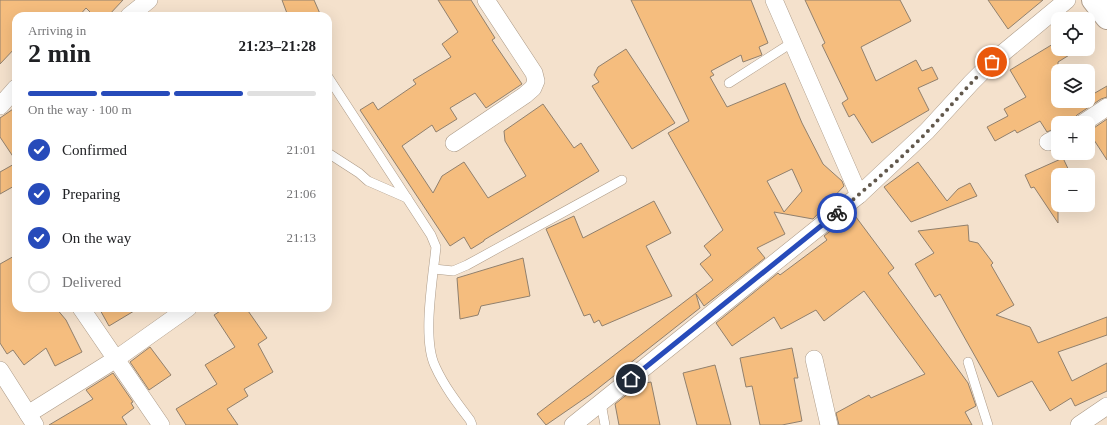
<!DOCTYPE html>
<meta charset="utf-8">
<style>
:root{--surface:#fff;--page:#f6f6f6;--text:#202124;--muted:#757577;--line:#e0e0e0;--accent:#274bba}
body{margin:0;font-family:"Times New Roman",serif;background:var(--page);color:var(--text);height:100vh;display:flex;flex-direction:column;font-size:15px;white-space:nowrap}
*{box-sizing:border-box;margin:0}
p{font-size:13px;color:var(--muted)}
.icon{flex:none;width:22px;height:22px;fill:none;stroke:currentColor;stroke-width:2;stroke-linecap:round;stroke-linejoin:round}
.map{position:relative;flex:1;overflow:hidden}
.panel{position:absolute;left:12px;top:12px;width:320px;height:300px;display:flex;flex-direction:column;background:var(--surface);border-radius:12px;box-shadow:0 4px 16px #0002}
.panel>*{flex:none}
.controls{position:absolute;left:1051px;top:12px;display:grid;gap:8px}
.controls a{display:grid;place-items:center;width:44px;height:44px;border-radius:8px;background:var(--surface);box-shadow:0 4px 16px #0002;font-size:20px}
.pin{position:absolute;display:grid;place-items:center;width:34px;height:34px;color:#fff;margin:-17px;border:2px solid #fff;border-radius:50%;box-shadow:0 1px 4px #0007}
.courier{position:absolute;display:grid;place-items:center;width:40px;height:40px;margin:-20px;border:3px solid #274bba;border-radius:50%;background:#fff;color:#222;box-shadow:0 1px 5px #0007}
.overview em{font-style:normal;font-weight:700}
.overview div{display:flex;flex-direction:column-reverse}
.overview{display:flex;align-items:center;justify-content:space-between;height:68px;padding:0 16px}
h1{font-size:26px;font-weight:700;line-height:30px}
.bar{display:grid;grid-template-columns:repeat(4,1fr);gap:6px 4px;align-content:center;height:48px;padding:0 16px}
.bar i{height:5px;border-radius:3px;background:var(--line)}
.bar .on{background:var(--accent)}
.bar p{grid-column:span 4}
ol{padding:0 16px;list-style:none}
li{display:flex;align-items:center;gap:12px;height:44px}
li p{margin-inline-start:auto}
li .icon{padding:4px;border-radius:50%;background:var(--accent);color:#fff;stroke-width:4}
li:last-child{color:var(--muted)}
li i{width:22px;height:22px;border:2px solid var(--line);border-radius:50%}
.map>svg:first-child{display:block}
.building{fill:#f5bd7e;stroke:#91806d;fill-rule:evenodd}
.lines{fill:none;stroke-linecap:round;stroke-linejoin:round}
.lane-casing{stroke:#ad9b88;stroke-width:10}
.street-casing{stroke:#ad9b88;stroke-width:18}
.secondary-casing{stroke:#ad9b88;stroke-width:24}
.lane{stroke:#fff;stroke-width:9}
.street{stroke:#fff;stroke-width:17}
.secondary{stroke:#fff;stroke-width:22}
.done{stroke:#62584c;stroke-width:4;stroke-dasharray:0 7.2}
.route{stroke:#274bba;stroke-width:5}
</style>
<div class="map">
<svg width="1107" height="425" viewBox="0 0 1107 425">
<rect width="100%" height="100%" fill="#f4e1cc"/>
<g class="building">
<polygon points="0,0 123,0 108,16 94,16 86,8 79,16 16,16 16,47 0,64"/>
<polygon points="282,0 314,0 321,16 288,16"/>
<polygon points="438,0 471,0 495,38 492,40 522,84 486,108 475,93 450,108 457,119 436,132 432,125 402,146 433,193 442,176 464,162 488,198 526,176 505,141 504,131 543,104 574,148 581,143 599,171 484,240 484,241 471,249 464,237 450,246 360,110 373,102 378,110 416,84 413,80 451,57 442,44 458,32"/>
<path d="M631,0H751L768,43L759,47L762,55L743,62L741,55L711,71L714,75L710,77L727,107L785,83L802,123L823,164L842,181L844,186L813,219L774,212L785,234L757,248L765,258L704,306L696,294L700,308L591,394L546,425L537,414L713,280L700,264L711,255L704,246L723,230L668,133L689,121ZM792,169L802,191L784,212L767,181Z"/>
<polygon points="805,0 900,0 911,21 861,47 876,81 916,60 922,71 932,67 938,79 918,88 929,110 872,143 854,114 849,117 842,103 848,99 822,45 825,43"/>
<polygon points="988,0 1043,0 1008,29"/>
<polygon points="1058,41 1058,49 1079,49 1058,62 1058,101 1088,101 1088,97 1107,86 1107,97 1101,99 1077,115 1070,123 1058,123 1058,127 1047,132 1040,121 1017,133 1015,130 995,141 987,127 1008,116 1004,109 1026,97 1010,70"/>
<polygon points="626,49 675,123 632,149 592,86 599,82 594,75 598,67"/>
<polygon points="16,107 16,161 0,137 0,118"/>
<polygon points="1107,119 1107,160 1094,140 1088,144 1088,132"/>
<polygon points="1063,158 1071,175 1058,175 1058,223 1034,187 1031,188 1025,175"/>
<polygon points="918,162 947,201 958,189 970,183 977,196 911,222 884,187"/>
<polygon points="16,163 16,185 0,194 0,172"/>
<polygon points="654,201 671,233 646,246 672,296 602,326 599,320 594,323 590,314 584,316 546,229 574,216 583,238"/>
<polygon points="853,213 894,268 888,273 968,383 976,406 965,412 972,425 839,425 836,413 869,395 871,398 925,374 864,291 824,321 816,310 781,329 774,317 732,346 716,323 778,273 780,275 827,240 824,236"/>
<polygon points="968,225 969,241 978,243 993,263 991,265 1014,305 996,315 1030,327 1038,343 1107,317 1107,335 1058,352 1072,381 1107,363 1107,391 1075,406 1071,398 1050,411 1032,381 998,397 940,294 935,297 915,264 934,253 918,231"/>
<polygon points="16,255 16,308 56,308 66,320 82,352 55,366 46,348 24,365 13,350 7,354 0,343 0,264"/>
<polygon points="523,258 530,296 481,306 478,315 460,319 457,278"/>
<polygon points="99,308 139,308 109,326"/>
<polygon points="225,308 246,308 267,338 258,344 273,372 244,389 248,396 227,409 238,425 186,425 176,409 217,384 205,365 235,347 214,315"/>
<polygon points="150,347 171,375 149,390 130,362"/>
<polygon points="792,348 798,378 794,378 802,421 782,425 760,425 752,386 746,387 740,358"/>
<polygon points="715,365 731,425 697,425 683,373"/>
<polygon points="113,373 133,402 131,403 134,408 122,417 127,425 49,425 93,399 86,390"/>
<polygon points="651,382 660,425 619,425 615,404 640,384"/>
</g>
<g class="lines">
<defs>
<g id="lane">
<path d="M328,77L431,235L436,247C433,277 422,339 435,366C444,386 457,403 470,420L472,425"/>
<polyline points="729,83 793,42"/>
<polyline points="328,153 359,173 368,181 407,198"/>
<polyline points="434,269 453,271 467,265 622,180"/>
<polyline points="968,362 988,425"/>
<polyline points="601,403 605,425"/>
</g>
<g id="street">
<polyline points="774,0 859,195"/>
<polyline points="129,16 149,0"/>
<polyline points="0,106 16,88"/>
<polyline points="1083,123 1107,107"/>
<polyline points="1048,142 1058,137"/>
<polyline points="454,143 525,95 533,88 536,81 534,73 486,0"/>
<polyline points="81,308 161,425"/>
<polyline points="814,359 829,425"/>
<polyline points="0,370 35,425"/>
<polyline points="28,414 116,359 188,308"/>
<polyline points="573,425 859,195 927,131 971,83 992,62 1067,0"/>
<polyline points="1079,425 1107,406"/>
</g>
<polyline id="secondary" points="1093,0 1107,18"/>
</defs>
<use href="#lane" class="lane-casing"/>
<use href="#street" class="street-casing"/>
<use href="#secondary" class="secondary-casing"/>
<use href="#lane" class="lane"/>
<use href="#street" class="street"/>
<use href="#secondary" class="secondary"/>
</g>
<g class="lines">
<path class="done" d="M837,213C868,187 900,160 928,131C949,108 969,84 992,62"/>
<polyline class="route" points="631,379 837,213"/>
</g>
</svg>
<div class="controls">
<a><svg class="icon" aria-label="locate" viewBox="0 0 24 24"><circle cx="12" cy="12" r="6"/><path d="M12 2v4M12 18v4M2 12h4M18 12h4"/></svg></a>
<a><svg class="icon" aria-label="layers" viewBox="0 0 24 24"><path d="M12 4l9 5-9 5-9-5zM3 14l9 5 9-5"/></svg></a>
<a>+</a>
<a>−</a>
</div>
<div class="pin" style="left:992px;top:62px;background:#ea580c"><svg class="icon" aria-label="bag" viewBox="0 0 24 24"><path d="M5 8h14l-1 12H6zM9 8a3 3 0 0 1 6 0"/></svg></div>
<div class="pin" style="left:631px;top:379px;background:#1f2937"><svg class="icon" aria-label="home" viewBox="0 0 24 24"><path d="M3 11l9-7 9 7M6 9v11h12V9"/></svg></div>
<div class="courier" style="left:837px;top:213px"><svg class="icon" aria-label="bike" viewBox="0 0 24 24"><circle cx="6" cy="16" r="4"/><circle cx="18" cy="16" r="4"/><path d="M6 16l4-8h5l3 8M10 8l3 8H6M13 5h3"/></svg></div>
<section class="panel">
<div class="overview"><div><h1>2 min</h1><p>Arriving in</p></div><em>21:23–21:28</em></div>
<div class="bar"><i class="on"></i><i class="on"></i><i class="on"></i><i></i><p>On the way · 100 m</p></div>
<ol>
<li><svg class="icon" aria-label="check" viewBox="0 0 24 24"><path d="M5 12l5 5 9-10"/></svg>Confirmed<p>21:01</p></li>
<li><svg class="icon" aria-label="check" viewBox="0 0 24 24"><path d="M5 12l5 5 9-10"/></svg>Preparing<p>21:06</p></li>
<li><svg class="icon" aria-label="check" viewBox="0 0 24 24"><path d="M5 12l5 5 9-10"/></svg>On the way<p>21:13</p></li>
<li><i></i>Delivered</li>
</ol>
</section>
</div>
